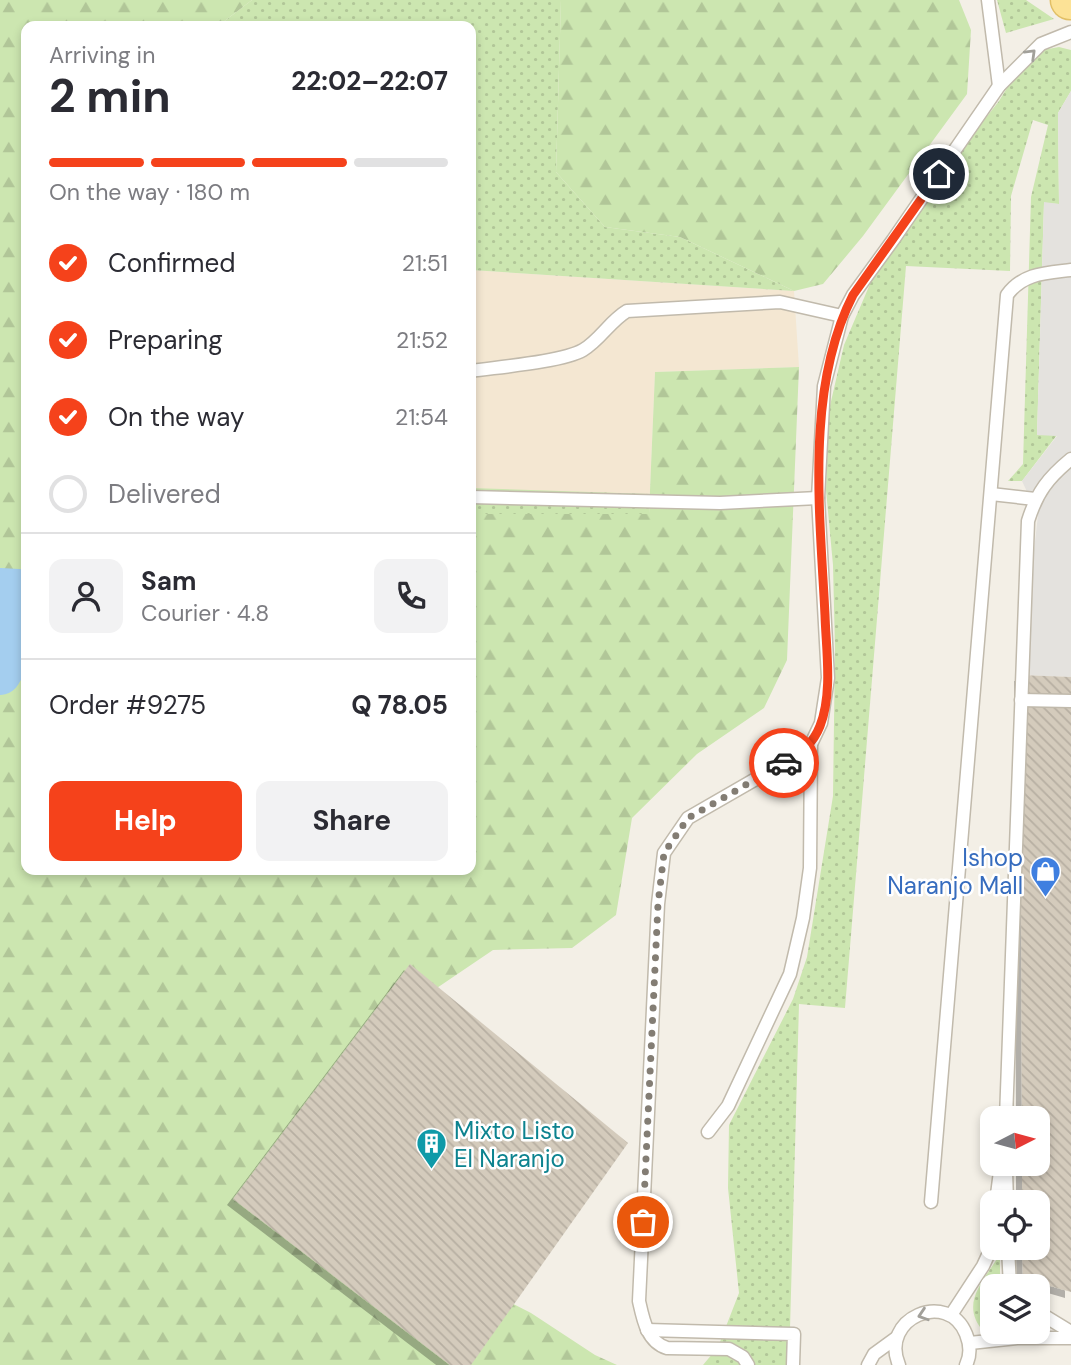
<!DOCTYPE html>
<meta charset="utf-8">
<style>
:root{--surface:#fff;--page:#f2f2f3;--text:#2b2b33;--muted:#7c7c81;--line:#e1e1e2;--accent:#f5421b}
body{margin:0;font-family:"DM Sans",sans-serif;background:var(--page);color:var(--text);height:100vh;display:flex;flex-direction:column;font-size:26px;white-space:nowrap}
*{box-sizing:border-box;margin:0}
p{font-size:23px;color:var(--muted)}
.icon{flex:none;width:38px;height:38px;fill:none;stroke:currentColor;stroke-width:2;stroke-linecap:round;stroke-linejoin:round}
.map{position:relative;flex:1;overflow:hidden}
.details{position:absolute;left:21px;top:21px;width:455px;height:854px;display:flex;flex-direction:column;background:var(--surface);border-radius:14px;box-shadow:0 4px 10px #0003}
.details>*{flex:none}
.needle{width:46px;rotate:84deg}
.buttons{position:absolute;left:980px;top:1106px;display:grid;gap:14px}
.buttons a{display:grid;place-items:center;width:70px;height:70px;border-radius:14px;background:var(--surface);box-shadow:0 4px 10px #0003;font-size:35px}
.pin{position:absolute;display:grid;place-items:center;width:60px;height:60px;color:#fff;margin:-30px;border:4px solid #fff;border-radius:50%;box-shadow:0 2px 7px #0007}
.courier{position:absolute;display:grid;place-items:center;width:70px;height:70px;margin:-35px;border:5px solid #f5421b;border-radius:50%;background:#fff;color:#222;box-shadow:0 2px 9px #0007}
.headline em{font-style:normal;font-weight:700}
.headline div{display:flex;flex-direction:column-reverse}
.headline{display:flex;align-items:center;justify-content:space-between;height:119px;padding:0 28px}
h1{font-size:46px;font-weight:700;line-height:52px}
.bar{display:grid;grid-template-columns:repeat(4,1fr);gap:10px 7px;align-content:center;height:84px;padding:0 28px}
.bar i{height:9px;border-radius:5px;background:var(--line)}
.bar .active{background:var(--accent)}
.bar p{grid-column:span 4}
.line{display:flex;align-items:center;gap:18px;padding:0 28px;border-top:2px solid var(--line)}
.line div{flex:1}
.round{display:grid;place-items:center;flex:none;width:74px;height:74px;border-radius:14px;background:var(--page)}
ol{padding:0 28px;list-style:none}
li{display:flex;align-items:center;gap:21px;height:77px}
li p{margin-inline-start:auto}
li .icon{padding:7px;border-radius:50%;background:var(--accent);color:#fff;stroke-width:4}
li:last-child{color:var(--muted)}
li i{width:38px;height:38px;border:4px solid var(--line);border-radius:50%}
.cta{display:flex;gap:14px;margin-top:auto;padding:14px 28px}
.cta a{flex:1;height:80px;border-radius:14px;background:var(--accent);color:#fff;font-size:28px;font-weight:700;line-height:80px;text-align:center}
.cta a+a{background:var(--page);color:var(--text)}
.map>svg:first-child{display:block}
.commercial{fill:#f4e7d2}
.grass{fill:url(#grass-dots)}
.forest{fill:url(#forest-firs)}
.parking{fill:#e4e2de}
.lines{fill:none;stroke-linecap:round;stroke-linejoin:round}
.river{stroke:#a4ceef;stroke-width:42}
.building{fill:url(#building-back-hatch);filter:url(#shadow)}
.lane-casing{stroke:#c1baac;stroke-width:15}
.primary-casing{stroke:#e1bf66;stroke-width:41}
.lane{stroke:#fff;stroke-width:12}
.primary{stroke:#fce296;stroke-width:38}
.oneway{stroke:#a2a09a}
.done{stroke:#837d74;stroke-width:7;stroke-dasharray:0 12.6}
.route{stroke:#f5421b;stroke-width:9}
.labels{text-anchor:middle;dominant-baseline:central;stroke-width:5;stroke-linejoin:round;paint-order:stroke}
.shop-label{font-size:24px;fill:#366cbe;stroke:#fff;text-anchor:end}
.culture-label{font-size:24px;fill:#0d838f;stroke:#fff;text-anchor:start}
</style>
<div class="map">
<svg width="1071" height="1365" viewBox="0 0 1071 1365">
<defs>
<pattern id="grass-dots" width="8" height="8" patternUnits="userSpaceOnUse" patternTransform="scale(1.75)"><rect width="8" height="8" fill="#cce6b0"/><path d="M2 2h.1M6 6h.1" fill="none" stroke="#b1c698" stroke-width="1.8" stroke-linecap="round"/></pattern>
<pattern id="forest-firs" width="22" height="20" patternUnits="userSpaceOnUse" patternTransform="scale(1.75)"><rect width="22" height="20" fill="#cce6b0"/><path d="M5 1l3.5 6h-7zM16 11l3.5 6h-7z" fill="#b1c698"/></pattern>
<pattern id="building-back-hatch" width="6" height="6" patternUnits="userSpaceOnUse" patternTransform="scale(1.75)"><rect width="6" height="6" fill="#d4cbbc"/><path d="M-1 5l2 2M0 0l6 6M5-1l2 2" fill="none" stroke="#b7afa2"/></pattern>
<filter id="shadow"><feDropShadow dx="-6" dy="6" stdDeviation="0" flood-color="#0004"/></filter>
</defs>
<rect width="100%" height="100%" fill="#f3efe6"/>
<polygon class="commercial" points="471,270 794,291 799,367 655,372 649,514 471,527"/>
<g class="grass">
<polygon points="252,0 561,0 556,172 605,227 680,237 794,291 471,270 471,26 218,26"/>
<polygon points="997,0 1026,0 1054,19 1006,33"/>
<polygon points="1059,47 1071,50 1071,91 1058,113 1059,204 1044,203 1037,435 1057,435 1022,481 1008,481 1023,464 1031,197 1048,125 1033,120 1011,196 1010,271 906,266 845,1008 799,1004 789,1365 703,1365 718,1347 739,1293 728,1188 729,1125 793,999 807,957 833,796 835,649 833,565 826,490 829,410 844,345 887,244 999,101 1019,68 1037,51"/>
<polygon points="471,488 650,494 649,514 478,514 471,527"/>
<path d="M1000,1254V1286H992V1330L984,1332C958,1303 985,1280 1000,1254Z"/>
</g>
<g class="forest">
<polygon points="0,0 252,0 218,26 26,26 26,870 471,870 471,527 477,514 649,514 655,372 799,367 787,660 764,708 697,754 632,818 616,915 572,948 493,950 428,994 434,1263 531,1313 595,1355 617,1365 0,1365"/>
<polygon points="561,0 959,0 971,30 967,94 863,236 823,284 794,291 680,237 605,227 556,172"/>
</g>
<polygon class="parking" points="1071,91 1071,677 1020,675 1038,515 1022,481 1057,436 1037,435 1044,202 1059,204 1058,113"/>
<g class="lines">
<polyline class="river" points="0,589 18,590 16,647 0,674"/>
</g>
<g class="building">
<polygon points="1020,675 1071,677 1071,1292 1023,1278 1022,1248 1038,1248 1038,1202 1022,1202 1022,1164 1038,1164 1038,1118 1022,1118"/>
<polygon points="410,964 628,1143 471,1365 450,1365 233,1199"/>
</g>
<g class="lines">
<defs>
<g id="lane">
<polyline points="988,0 999,86"/>
<path d="M471,371C498,367 562,362 583,350C600,340 610,321 627,311L780,302L842,316"/>
<polyline points="991,494 1035,499"/>
<polyline points="471,497 720,503 818,498"/>
<polyline points="1021,700 1071,701"/>
<path d="M1006,1118L1028,521C1037,492 1048,478 1071,459"/>
<polyline points="708,1132 728,1106 790,974 803,918 810,868 811,744"/>
<polyline points="1006,1171 1007,1202"/>
<path d="M931,1202L1007,295C1023,273 1046,273 1071,270"/>
<polyline points="996,1202 1001,1164"/>
<polyline points="1008,1248 1010,1286"/>
<polyline points="1038,1312 1071,1332"/>
<polyline points="951,1315 983,1266 989,1253 992,1230"/>
<polyline points="647,1330 794,1334 793,1365"/>
<polyline points="970,1343 1017,1338 1071,1338"/>
<path d="M748,1365L743,1357L729,1349L667,1348C647,1342 643,1319 639,1301L658,904L664,853L688,818L794,757L811,744L821,723L828,678L818,498L824,386L842,316L853,295L893,240L999,86L1041,44L1071,32"/>
<polyline points="868,1365 874,1354 896,1338"/>
<path d="M899,1365C879,1318 948,1289 966,1334C970,1344 971,1355 966,1365"/>
</g>
<polyline id="primary" points="1070,0 1071,0"/>
</defs>
<use href="#lane" class="lane-casing"/>
<use href="#primary" class="primary-casing"/>
<use href="#lane" class="lane"/>
<use href="#primary" class="primary"/>
</g>
<defs><path id="oneway-chevron" d="M-2-3.5L2.5 0L-2 3.5" fill="none" stroke-width="1.6" stroke-linecap="round" stroke-linejoin="round" transform="scale(1.75)"/></defs>
<g class="oneway">
<use href="#oneway-chevron" transform="translate(1031 54) rotate(-44)"/>
<use href="#oneway-chevron" transform="translate(923 1315) rotate(162)"/>
</g>
<g class="lines">
<polyline class="done" points="643,1222 658,904 664,853 688,818 784,763"/>
<path class="route" d="M784,763C801,753 813,744 820,726C833,693 826,649 825,615C820,513 805,389 853,295L939,174"/>
</g>
<defs>
<symbol id="shop-pin" viewBox="-11 -11 22 30"><path d="M0 17L-7.5 6A9.5 9.5 0 1 1 7.5 6Z" fill="#3f7fe0" stroke="#fff"/><path d="M-5-2.5h2.3a2.7 3.5 0 0 1 5.4 0H5L5.5 6h-11ZM-1.5-2.5h3a1.5 2.3 0 0 0-3 0Z" fill="#fff"/></symbol>
<symbol id="building-pin" viewBox="-11 -11 22 30"><path d="M0 17L-7.5 6A9.5 9.5 0 1 1 7.5 6Z" fill="#0f9aa8" stroke="#fff"/><path d="M-4-6H4V6H1V3H-1V6H-4ZM-2.5-4.3h1.7v1.8h-1.7ZM.8-4.3h1.7v1.8H.8ZM-2.5-1h1.7V.8h-1.7ZM.8-1h1.7V.8H.8Z" fill="#fff"/></symbol>
</defs>
<g fill-rule="evenodd">
<use href="#shop-pin" x="1028" y="854" width="35" height="47"/>
<use href="#building-pin" x="414" y="1126" width="35" height="47"/>
</g>
<g class="labels">
<g class="shop-label">
<text x="1023" y="857">Ishop<tspan x="1023" dy="28">Naranjo Mall</tspan></text>
</g>
<g class="culture-label">
<text x="454" y="1130">Mixto Listo<tspan x="454" dy="28">El Naranjo</tspan></text>
</g>
</g>
</svg>
<div class="buttons">
<a><svg class="needle" viewBox="-14 -14 28 28"><path d="M0-13l5 13h-10z" fill="#e53935"/><path d="M0 13l5-13h-10z" fill="#7c7c81"/></svg></a>
<a><svg class="icon" aria-label="locate" viewBox="0 0 24 24"><circle cx="12" cy="12" r="6"/><path d="M12 2v4M12 18v4M2 12h4M18 12h4"/></svg></a>
<a><svg class="icon" aria-label="layers" viewBox="0 0 24 24"><path d="M12 4l9 5-9 5-9-5zM3 14l9 5 9-5"/></svg></a>
</div>
<div class="pin" style="left:643px;top:1222px;background:#ea580c"><svg class="icon" aria-label="bag" viewBox="0 0 24 24"><path d="M5 8h14l-1 12H6zM9 8a3 3 0 0 1 6 0"/></svg></div>
<div class="pin" style="left:939px;top:174px;background:#1f2937"><svg class="icon" aria-label="home" viewBox="0 0 24 24"><path d="M3 11l9-7 9 7M6 9v11h12V9"/></svg></div>
<div class="courier" style="left:784px;top:763px"><svg class="icon" aria-label="car" viewBox="0 0 24 24"><path d="M5 17H2v-5l4-1 3-4h7l3 4 3 1v5h-3M9 17h6M6 11h13"/><circle cx="7" cy="17" r="2"/><circle cx="17" cy="17" r="2"/></svg></div>
<section class="details">
<div class="headline"><div><h1>2 min</h1><p>Arriving in</p></div><em>22:02–22:07</em></div>
<div class="bar"><i class="active"></i><i class="active"></i><i class="active"></i><i></i><p>On the way · 180 m</p></div>
<ol>
<li><svg class="icon" aria-label="check" viewBox="0 0 24 24"><path d="M5 12l5 5 9-10"/></svg>Confirmed<p>21:51</p></li>
<li><svg class="icon" aria-label="check" viewBox="0 0 24 24"><path d="M5 12l5 5 9-10"/></svg>Preparing<p>21:52</p></li>
<li><svg class="icon" aria-label="check" viewBox="0 0 24 24"><path d="M5 12l5 5 9-10"/></svg>On the way<p>21:54</p></li>
<li><i></i>Delivered</li>
</ol>
<div class="line" style="height:126px"><a class="round"><svg class="icon" aria-label="person" viewBox="0 0 24 24"><circle cx="12" cy="8" r="4"/><path d="M4 21q1-7 8-7t8 7"/></svg></a><div><b>Sam</b><p>Courier · 4.8</p></div><a class="round"><svg class="icon" aria-label="phone" viewBox="0 0 24 24"><path d="M5 4h4l2 5-3 2q2 4 5 5l2-3 5 2v4C11 20 4 13 5 4z"/></svg></a></div>
<div class="line" style="height:91px"><div>Order #9275</div><b>Q 78.05</b></div>
<div class="cta"><a>Help</a><a>Share</a></div>
</section>
</div>
